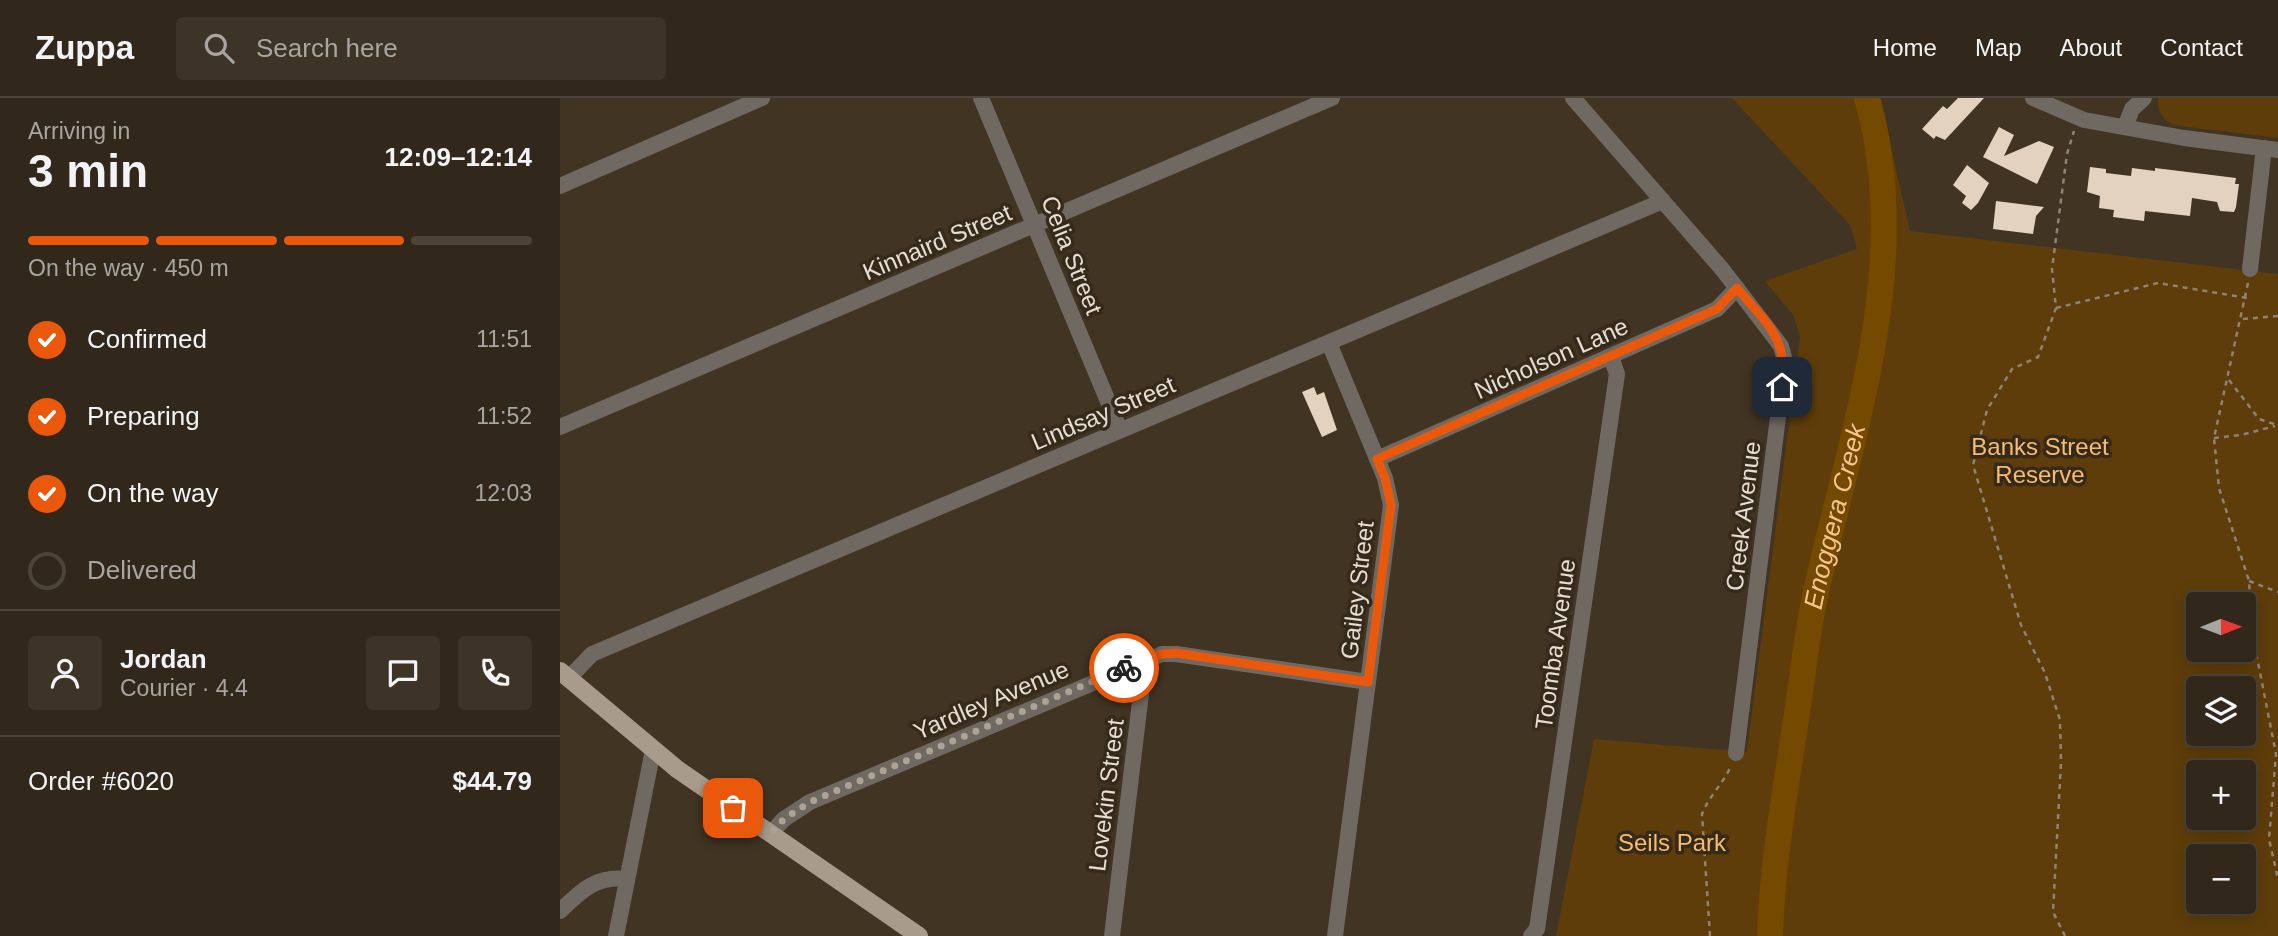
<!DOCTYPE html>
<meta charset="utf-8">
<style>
:root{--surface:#31271a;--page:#3d3327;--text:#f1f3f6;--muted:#a8a5a2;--line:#4c4439;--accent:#ea580c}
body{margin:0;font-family:Arial,sans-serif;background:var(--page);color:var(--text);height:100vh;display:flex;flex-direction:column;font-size:26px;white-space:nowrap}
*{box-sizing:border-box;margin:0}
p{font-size:23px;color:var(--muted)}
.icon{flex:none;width:38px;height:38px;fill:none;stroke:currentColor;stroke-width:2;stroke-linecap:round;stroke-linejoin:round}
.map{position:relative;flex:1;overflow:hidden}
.side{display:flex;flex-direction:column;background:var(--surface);width:560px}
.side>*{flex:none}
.needle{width:46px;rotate:89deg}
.fabs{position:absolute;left:1626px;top:494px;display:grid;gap:14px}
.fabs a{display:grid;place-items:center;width:70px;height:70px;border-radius:7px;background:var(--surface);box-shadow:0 4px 18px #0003,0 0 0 2px var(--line);font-size:35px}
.pin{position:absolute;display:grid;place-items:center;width:60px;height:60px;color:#fff;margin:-30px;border-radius:14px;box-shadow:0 4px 10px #0006}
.courier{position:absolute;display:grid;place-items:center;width:70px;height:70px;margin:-35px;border:5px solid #ea580c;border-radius:50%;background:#fff;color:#222;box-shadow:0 2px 9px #0007}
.head em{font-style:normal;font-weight:700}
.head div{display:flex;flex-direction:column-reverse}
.head{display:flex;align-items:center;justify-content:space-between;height:119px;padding:0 28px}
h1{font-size:46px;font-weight:700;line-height:52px}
.bar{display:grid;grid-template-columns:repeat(4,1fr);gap:10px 7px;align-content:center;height:84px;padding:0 28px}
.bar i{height:9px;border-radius:5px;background:var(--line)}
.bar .on{background:var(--accent)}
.bar p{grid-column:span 4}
.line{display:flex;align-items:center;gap:18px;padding:0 28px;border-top:2px solid var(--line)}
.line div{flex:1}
.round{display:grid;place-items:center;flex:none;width:74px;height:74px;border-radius:7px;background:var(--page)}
ol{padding:0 28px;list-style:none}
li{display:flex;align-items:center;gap:21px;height:77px}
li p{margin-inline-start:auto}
li .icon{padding:7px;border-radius:50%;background:var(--accent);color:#fff;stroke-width:4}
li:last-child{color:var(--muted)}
li i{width:38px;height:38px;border:4px solid var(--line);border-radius:50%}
header{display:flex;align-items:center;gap:42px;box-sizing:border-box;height:98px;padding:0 35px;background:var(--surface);border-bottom:2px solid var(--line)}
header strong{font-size:33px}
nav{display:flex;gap:38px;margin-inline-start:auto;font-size:24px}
.search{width:490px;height:63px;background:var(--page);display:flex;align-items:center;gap:18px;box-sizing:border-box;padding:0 24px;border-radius:7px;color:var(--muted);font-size:26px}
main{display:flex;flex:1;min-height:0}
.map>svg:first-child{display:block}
.green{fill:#5e3d0a;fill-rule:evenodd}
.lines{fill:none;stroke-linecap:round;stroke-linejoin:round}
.river{stroke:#744900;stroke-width:26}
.building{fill:#e3d2be}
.path{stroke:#8e8375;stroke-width:2.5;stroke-dasharray:5 5;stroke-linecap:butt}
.minor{stroke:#706962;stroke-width:16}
.major{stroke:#a99b8b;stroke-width:18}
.done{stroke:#aca296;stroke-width:7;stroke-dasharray:0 12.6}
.route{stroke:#ea580c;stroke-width:9}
.labels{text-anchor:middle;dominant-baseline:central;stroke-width:7;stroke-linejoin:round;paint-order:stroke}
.street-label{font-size:24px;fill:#e6ded4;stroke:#362a1a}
.park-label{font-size:24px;fill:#f9bc6d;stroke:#362a1a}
.water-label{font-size:26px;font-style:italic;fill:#f4c68e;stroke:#362a1a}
</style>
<header>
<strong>Zuppa</strong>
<div class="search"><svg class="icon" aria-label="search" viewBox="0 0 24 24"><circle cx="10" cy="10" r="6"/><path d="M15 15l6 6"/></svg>Search here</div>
<nav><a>Home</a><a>Map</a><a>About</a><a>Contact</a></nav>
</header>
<main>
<section class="side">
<div class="head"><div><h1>3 min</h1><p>Arriving in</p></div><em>12:09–12:14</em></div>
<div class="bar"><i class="on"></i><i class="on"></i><i class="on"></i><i></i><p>On the way · 450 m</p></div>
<ol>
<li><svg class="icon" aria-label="check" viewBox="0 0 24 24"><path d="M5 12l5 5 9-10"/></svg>Confirmed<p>11:51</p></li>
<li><svg class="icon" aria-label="check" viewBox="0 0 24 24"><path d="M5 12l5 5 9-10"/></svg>Preparing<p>11:52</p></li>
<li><svg class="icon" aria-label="check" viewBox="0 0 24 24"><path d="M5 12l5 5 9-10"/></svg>On the way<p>12:03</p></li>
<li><i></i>Delivered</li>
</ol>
<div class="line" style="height:126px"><a class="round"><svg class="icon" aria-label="person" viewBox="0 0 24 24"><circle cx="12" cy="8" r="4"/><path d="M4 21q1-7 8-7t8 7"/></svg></a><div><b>Jordan</b><p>Courier · 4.4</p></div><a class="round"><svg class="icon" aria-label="chat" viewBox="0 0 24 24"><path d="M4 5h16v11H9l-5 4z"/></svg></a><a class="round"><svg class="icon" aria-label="phone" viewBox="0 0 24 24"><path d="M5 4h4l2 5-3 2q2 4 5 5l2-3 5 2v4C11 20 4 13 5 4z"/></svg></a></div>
<div class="line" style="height:91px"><div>Order #6020</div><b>$44.79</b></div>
</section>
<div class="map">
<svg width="1718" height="838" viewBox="0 0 1718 838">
<rect width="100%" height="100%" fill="#413423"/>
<g class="green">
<path d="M1172,0H1320L1350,133L1718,176V838H996L1034,641L1187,654L1240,239L1234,218L1205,183L1297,151L1290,127ZM1638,506H1684V551H1638ZM1638,590H1684V635H1638ZM1638,674H1684V719H1638ZM1638,758H1684V803H1638Z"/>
<path d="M1598,0H1718V40L1612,27C1602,20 1597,13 1598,0Z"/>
</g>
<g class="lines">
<path class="river" id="s1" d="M1210,838C1212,769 1224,702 1234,634C1242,587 1246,539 1256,493C1292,333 1354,164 1307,0"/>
</g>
<g class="building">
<polygon points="1398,0 1424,0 1385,42 1376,38 1374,41 1362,31 1383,8 1387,11"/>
<polygon points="1439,29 1454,37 1444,58 1479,43 1494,49 1477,86 1423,59"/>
<polygon points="1407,67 1429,85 1418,105 1411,112 1402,105 1406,98 1393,87"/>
<polygon points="1530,69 1546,71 1546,75 1571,78 1572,70 1595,73 1595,70 1676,80 1675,86 1679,86 1676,109 1674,114 1660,113 1657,104 1632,100 1630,118 1585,113 1584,123 1553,119 1554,112 1539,110 1540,98 1527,94"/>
<polygon points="1436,103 1484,109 1476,118 1473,136 1433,131"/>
<polygon points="754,289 757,297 764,294 777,332 762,339 742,294"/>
</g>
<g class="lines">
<g class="path">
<polyline points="1688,185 1654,340 1659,390 1689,483 1693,539 1716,656 1709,741 1718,781"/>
<polyline points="1496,210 1598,185 1687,200"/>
<polyline points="1683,221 1718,218"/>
<polyline points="1669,282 1699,321 1717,327"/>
<polyline points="1654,340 1681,337 1715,328"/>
<polyline points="1689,483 1718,494"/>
<path d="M1150,838L1142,716C1149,698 1163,686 1171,668"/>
<polyline points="1505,838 1493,814 1501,664 1500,622 1485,575 1461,527 1413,367 1427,312 1452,271 1478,259 1496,210 1492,171 1507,56 1514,33"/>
</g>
<g class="minor">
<polyline points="421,0 560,332"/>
<polyline points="1013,0 1162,171 1221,248 1225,263 1176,655"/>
<polyline points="1473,0 1524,22 1624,40 1718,52"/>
<polyline points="1565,29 1572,11 1584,0"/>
<polyline points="0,88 202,0"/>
<polyline points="1690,171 1704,50"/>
<polyline points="769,245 825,380 831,407 775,838"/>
<polyline points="0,329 772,0"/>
<polyline points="817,361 1157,211 1177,190"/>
<polyline points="8,581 32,556 1103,103"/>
<polyline points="210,736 224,721 250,704 602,556 616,556 808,584"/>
<path d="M0,813C21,793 36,777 67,781"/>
<polyline points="56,838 93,652"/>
<polyline points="552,838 585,562"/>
<polyline points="971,838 977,831 1057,276 1051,259"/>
</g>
<polyline class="major" points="0,573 117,671 359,838"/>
</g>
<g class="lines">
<polyline class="done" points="173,710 210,736 224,721 250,704 564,570"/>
<path class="route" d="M564,570L602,556L616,555L808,584L831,407L825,380L817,361L1157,211L1177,190C1207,227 1228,238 1222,289"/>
</g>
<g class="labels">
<g class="street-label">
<text transform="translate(377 144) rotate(-23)">Kinnaird Street</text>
<text transform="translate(512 157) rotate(68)">Celia Street</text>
<text transform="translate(991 260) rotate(-24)">Nicholson Lane</text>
<text transform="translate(543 315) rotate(-23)">Lindsay Street</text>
<text transform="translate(1183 418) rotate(-83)">Creek Avenue</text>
<text transform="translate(797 492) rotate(-83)">Gailey Street</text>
<text transform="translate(995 546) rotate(-82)">Toomba Avenue</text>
<text transform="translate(431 602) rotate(-23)">Yardley Avenue</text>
<text transform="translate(546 697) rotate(-83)">Lovekin Street</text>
</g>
<g class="park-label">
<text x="1480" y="348">Banks Street<tspan x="1480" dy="28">Reserve</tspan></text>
<text x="1112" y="744">Seils Park</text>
</g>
<g class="water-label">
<text stroke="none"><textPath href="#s1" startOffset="425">Enoggera Creek</textPath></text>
</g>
</g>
</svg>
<div class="fabs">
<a><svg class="needle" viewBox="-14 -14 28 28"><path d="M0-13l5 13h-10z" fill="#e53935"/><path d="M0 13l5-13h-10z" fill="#a8a5a2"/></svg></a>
<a><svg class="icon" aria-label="layers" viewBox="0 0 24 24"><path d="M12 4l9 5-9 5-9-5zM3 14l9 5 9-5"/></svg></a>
<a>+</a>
<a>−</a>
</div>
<div class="pin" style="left:173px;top:710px;background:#ea580c"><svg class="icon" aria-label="bag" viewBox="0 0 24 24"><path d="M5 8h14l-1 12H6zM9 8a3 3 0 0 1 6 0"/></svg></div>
<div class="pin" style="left:1222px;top:289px;background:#1f2937"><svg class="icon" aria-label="home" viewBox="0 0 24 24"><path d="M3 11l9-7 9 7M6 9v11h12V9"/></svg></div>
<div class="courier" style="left:564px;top:570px"><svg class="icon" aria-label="bike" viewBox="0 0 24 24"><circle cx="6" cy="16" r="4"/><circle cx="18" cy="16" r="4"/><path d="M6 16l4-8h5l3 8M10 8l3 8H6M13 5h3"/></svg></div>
</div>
</main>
